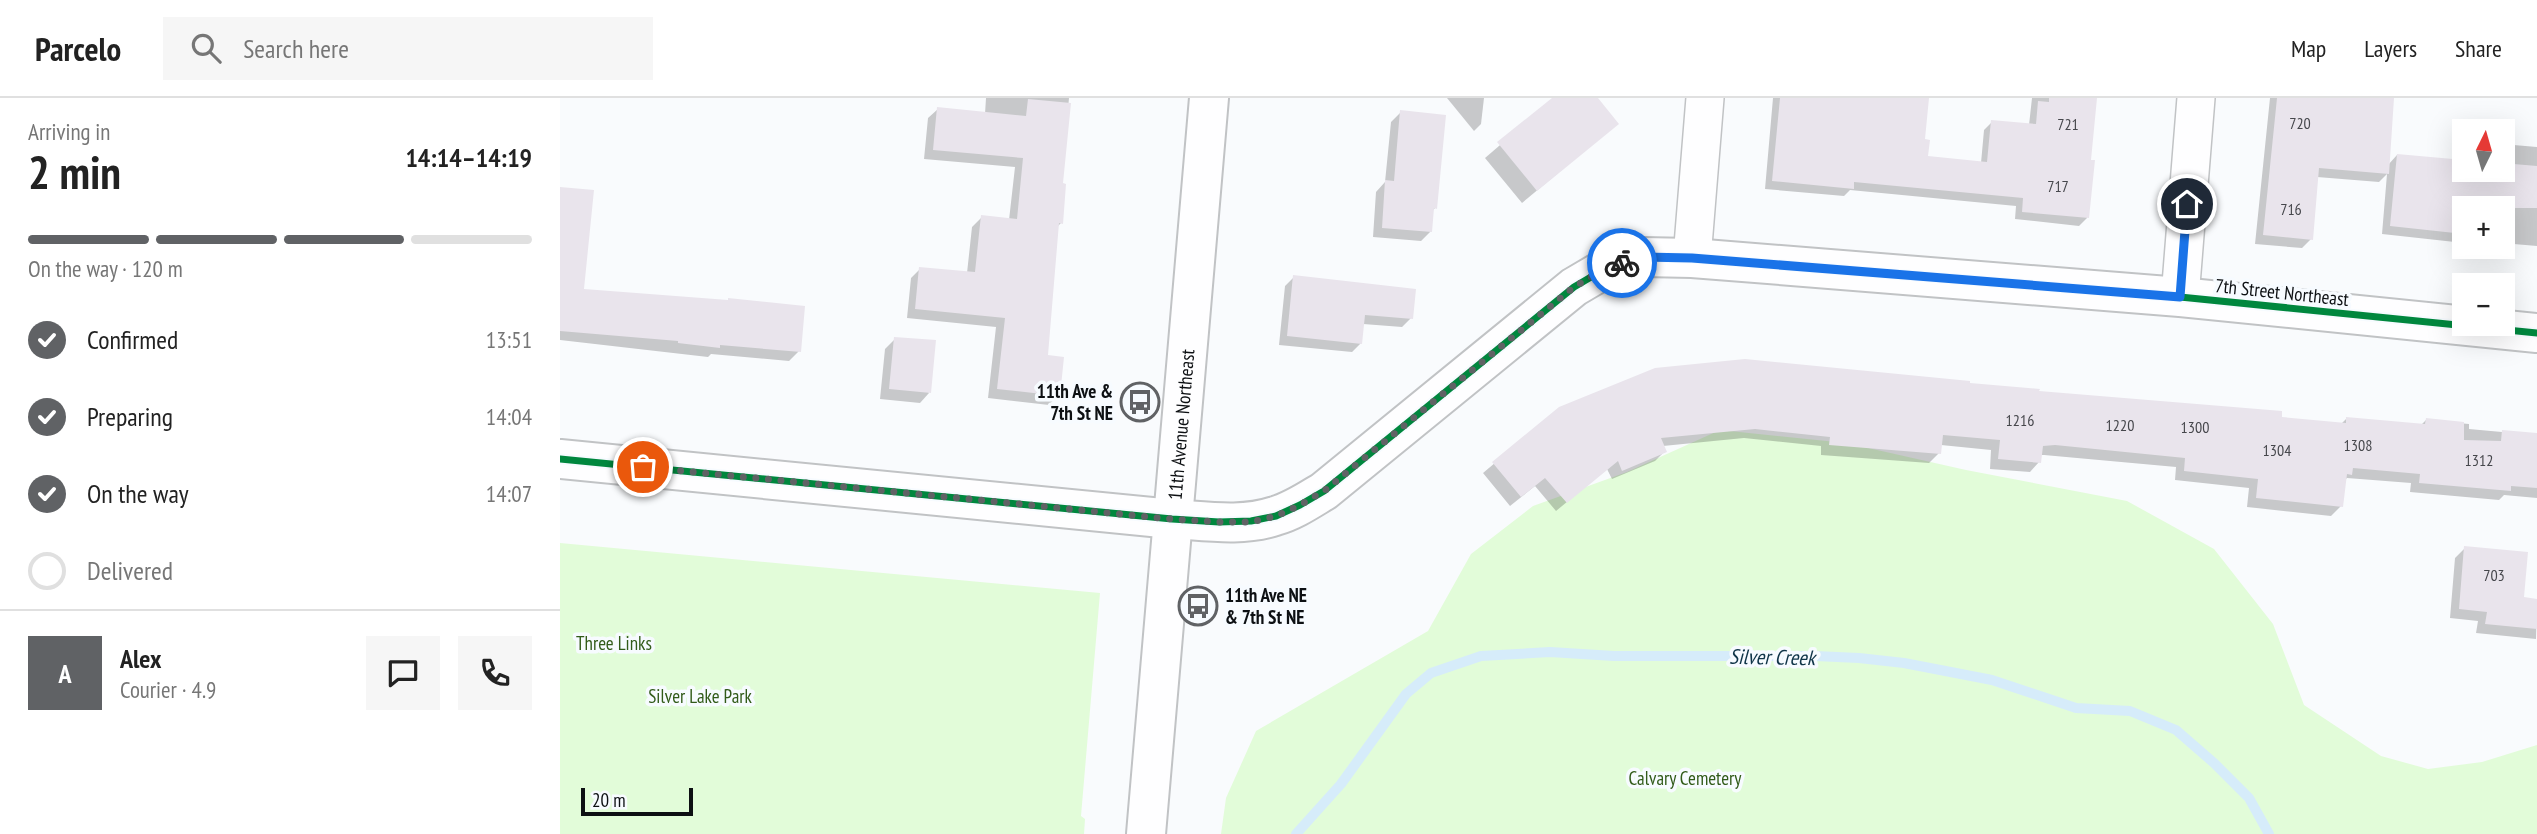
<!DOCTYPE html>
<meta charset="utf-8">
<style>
:root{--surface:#fff;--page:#f6f6f6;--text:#222;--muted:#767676;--line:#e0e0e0;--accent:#606265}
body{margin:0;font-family:"PT Sans Narrow",sans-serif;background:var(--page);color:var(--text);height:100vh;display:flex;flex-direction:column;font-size:26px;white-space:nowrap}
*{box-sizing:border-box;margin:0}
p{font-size:23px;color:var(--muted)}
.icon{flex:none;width:38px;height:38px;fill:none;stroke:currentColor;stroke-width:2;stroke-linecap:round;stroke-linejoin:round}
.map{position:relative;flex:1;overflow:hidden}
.details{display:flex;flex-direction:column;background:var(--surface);width:560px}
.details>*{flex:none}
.needle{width:46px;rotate:5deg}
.buttons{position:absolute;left:1892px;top:21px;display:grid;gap:14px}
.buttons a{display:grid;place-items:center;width:63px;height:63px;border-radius:0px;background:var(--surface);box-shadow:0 7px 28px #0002;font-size:35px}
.scale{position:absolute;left:21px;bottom:18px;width:112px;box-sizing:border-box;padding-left:7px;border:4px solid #0d1013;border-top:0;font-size:19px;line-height:24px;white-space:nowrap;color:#0d1013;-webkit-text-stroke:5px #f7fbff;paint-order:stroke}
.pin{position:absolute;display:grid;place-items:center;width:60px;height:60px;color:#fff;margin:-30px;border:4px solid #fff;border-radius:50%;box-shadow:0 2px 7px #0007}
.courier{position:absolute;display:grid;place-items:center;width:70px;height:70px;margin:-35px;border:5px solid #1a73e8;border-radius:50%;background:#fff;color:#222;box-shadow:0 2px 9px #0007}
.headline em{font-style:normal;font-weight:800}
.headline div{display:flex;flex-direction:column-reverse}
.headline{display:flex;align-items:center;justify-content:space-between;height:119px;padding:0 28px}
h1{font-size:46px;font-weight:800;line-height:52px}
.bar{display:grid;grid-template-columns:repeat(4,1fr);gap:10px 7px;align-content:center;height:84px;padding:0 28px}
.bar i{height:9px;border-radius:5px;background:var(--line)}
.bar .active{background:var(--accent)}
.bar p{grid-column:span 4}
.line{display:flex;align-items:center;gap:18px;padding:0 28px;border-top:2px solid var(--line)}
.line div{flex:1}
.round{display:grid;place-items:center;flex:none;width:74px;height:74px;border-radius:0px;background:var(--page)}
ol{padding:0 28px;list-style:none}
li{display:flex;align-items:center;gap:21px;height:77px}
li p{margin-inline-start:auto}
li .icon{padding:7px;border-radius:50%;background:var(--accent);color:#fff;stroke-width:4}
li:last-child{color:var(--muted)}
li i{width:38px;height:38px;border:4px solid var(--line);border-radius:50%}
header{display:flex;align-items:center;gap:42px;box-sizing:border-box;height:98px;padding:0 35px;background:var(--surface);border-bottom:2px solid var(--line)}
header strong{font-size:33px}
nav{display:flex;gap:38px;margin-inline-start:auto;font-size:24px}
.search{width:490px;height:63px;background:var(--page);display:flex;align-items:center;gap:18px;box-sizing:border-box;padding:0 24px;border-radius:0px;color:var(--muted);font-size:26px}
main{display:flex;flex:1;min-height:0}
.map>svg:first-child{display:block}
.green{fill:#e2fcd9}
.shadow{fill:#0003}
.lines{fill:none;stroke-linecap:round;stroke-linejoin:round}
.stream{stroke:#d6ecfa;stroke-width:10}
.building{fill:#e9e4ec}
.minor-casing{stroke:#c1c3c5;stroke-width:40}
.tertiary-casing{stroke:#c1c3c5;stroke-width:42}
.secondary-casing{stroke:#c1c3c5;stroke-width:42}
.minor{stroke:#fefeff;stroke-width:37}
.tertiary{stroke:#fefeff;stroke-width:38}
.secondary{stroke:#fefeff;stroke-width:38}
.cycleway-casing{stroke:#f7fbff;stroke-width:11}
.cycleway{stroke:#00873e;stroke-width:7}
.done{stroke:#606265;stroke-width:7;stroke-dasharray:0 12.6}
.route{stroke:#1a73e8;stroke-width:9}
.labels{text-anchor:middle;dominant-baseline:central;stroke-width:7;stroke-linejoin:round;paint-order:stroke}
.number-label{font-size:16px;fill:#46474c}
.street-label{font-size:19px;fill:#0d1013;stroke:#f7fbff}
.poi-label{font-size:19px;font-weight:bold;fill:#0d1013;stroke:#f7fbff;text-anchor:end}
.park-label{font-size:19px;fill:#315b19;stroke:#f7fbff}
.water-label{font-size:21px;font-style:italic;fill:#103548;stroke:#f7fbff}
</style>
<header>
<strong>Parcelo</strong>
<div class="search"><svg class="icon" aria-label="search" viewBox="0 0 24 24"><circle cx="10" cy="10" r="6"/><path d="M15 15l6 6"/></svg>Search here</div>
<nav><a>Map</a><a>Layers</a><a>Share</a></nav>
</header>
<main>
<section class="details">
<div class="headline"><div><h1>2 min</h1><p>Arriving in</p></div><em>14:14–14:19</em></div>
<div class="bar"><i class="active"></i><i class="active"></i><i class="active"></i><i></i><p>On the way · 120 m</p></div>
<ol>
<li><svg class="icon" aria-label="check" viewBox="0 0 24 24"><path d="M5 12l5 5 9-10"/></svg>Confirmed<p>13:51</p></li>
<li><svg class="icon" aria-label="check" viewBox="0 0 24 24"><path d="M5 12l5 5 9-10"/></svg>Preparing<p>14:04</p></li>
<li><svg class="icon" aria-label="check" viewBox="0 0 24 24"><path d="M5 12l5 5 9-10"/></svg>On the way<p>14:07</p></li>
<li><i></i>Delivered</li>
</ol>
<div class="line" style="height:126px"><b class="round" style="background:var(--accent);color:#fff">A</b><div><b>Alex</b><p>Courier · 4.9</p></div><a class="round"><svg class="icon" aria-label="chat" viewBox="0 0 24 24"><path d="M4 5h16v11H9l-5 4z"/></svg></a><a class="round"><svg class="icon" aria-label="phone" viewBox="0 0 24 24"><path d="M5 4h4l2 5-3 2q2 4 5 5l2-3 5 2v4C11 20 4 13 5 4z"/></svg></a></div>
</section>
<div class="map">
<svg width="1977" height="736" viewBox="0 0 1977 736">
<rect width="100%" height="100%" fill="#f9fbfd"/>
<g class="green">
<polygon points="1160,332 1286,345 1406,372 1567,403 1654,451 1713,526 1744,607 1821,658 1868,671 1922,664 1977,647 1977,736 661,736 666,700 696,633 868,533 911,456 973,408 1067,374"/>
<polygon points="0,445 540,495 521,718 525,721 524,736 0,736"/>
</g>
<g class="shadow">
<polygon points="426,0 509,0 501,87 501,125 497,129 486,258 498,297 489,307 428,300 436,229 347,220 351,180 360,171 407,175 412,129 422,119 449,122 455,69 364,61 368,20 378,11 425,16"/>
<polygon points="887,0 924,0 921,26 914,33"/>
<polygon points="995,0 1035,0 1057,26 962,105 925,60"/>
<polygon points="1213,0 1367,0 1363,43 1366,60 1421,65 1424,32 1432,24 1469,27 1472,0 1535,0 1529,64 1527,120 1519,128 1455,121 1456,108 1290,92 1284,98 1205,91"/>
<polygon points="1710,0 1833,0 1828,67 1837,57 1904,64 1904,72 1942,72 1942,46 1977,49 1977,148 1942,145 1942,110 1904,110 1904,145 1822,136 1827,76 1819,84 1757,79 1751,141 1742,150 1695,146"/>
<polygon points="841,14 875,110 872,113 871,133 861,143 813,139 816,94 825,84 831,24"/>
<polygon points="0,90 22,192 239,253 229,263 151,256 148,259 0,242"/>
<polygon points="734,179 851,220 842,229 803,226 801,245 792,254 719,247 725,188"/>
<polygon points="335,241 369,295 360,305 320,301 325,251"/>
<polygon points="1478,295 1781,326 1787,320 1861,327 1866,322 1909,326 1909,331 1975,337 1977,346 1977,400 1944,397 1939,402 1850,394 1851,385 1787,380 1784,383 1781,408 1771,418 1687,409 1689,390 1615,382 1616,369 1484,357 1480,357 1479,364 1470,374 1430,371 1431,352 1381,347 1379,355 1369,365 1261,357 1261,348 1184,340 1103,348 1105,353 1095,363 1052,381 1047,371 996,413 975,388 950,408 923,375 999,311"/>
<polygon points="1905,450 1962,501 1977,503 1976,541 1916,535 1918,523 1890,520 1895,460"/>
</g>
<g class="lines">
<polyline class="stream" points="736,736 781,686 846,596 871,575 921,558 990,554 1054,558 1255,558 1299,560 1344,565 1432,582 1516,610 1570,613 1616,632 1654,665 1689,700 1709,736"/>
</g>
<g class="building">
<polygon points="992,0 1038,0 1059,26 977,93 937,44"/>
<polygon points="1220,0 1369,0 1365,41 1370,42 1368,58 1427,64 1431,22 1476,26 1478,3 1489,4 1489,0 1537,0 1531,62 1535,62 1529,120 1462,114 1463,100 1294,84 1294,91 1212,83"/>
<polygon points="1717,0 1834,0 1829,76 1759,70 1753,142 1703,137"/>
<polygon points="468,1 511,5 503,85 506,86 503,126 499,125 488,257 504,259 500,298 437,291 445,220 355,211 359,169 415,174 421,117 457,121 463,60 373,52 377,9 466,18"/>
<polygon points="840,12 886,17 877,111 874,110 872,134 822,130 825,82 834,83"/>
<polygon points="1837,56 1904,62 1904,72 1942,72 1942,65 1977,68 1977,110 1904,110 1904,136 1830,128"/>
<polygon points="0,89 34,92 24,191 168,202 168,200 245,208 241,254 160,247 160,250 118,245 118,243 0,233"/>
<polygon points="733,177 856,191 853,221 805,217 802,246 727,238"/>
<polygon points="334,239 376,242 371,295 329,291"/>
<polygon points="1185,261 1410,283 1410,285 1480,291 1479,293 1722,313 1722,319 1786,325 1786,319 1865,326 1866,320 1904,324 1904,342 1941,343 1942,332 1977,335 1977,390 1951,388 1951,393 1859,385 1860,376 1793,370 1792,377 1787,376 1783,409 1696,400 1698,381 1624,373 1625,360 1495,347 1483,348 1481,365 1438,361 1440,342 1383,337 1381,356 1269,347 1270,339 1195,331 1101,340 1107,354 1062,373 1058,363 1007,405 985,380 961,399 932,364 999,309 1095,270"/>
<polygon points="1904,448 1968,454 1964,499 1977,501 1977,531 1925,526 1927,514 1899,511"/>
</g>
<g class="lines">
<defs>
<g id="minor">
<polyline points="1132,160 1145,0"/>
<polyline points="1620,199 1636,0"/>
</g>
<path id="tertiary" d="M612,421C646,423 682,429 715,418C733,413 749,402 764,393L1014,189L1048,169L1083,159L1132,160L1620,199L1977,235"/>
<g id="secondary">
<polyline points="0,361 612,421"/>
<path id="s1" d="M586,736L649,0"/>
</g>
</defs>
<use href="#minor" class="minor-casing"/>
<use href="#tertiary" class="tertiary-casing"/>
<use href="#secondary" class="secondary-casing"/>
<use href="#minor" class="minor"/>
<use href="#tertiary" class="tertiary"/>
<use href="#secondary" class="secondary"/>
<defs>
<polyline id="cycleway" points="0,361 612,421 659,424 691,423 716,418 740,407 764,393 1014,189 1048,169 1083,159 1132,160 1620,199 1977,235"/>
</defs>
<use href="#cycleway" class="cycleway-casing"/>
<use href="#cycleway" class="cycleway"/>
</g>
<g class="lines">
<polyline class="done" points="83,369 611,421 659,424 691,424 716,418 740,407 764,393 1014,189 1048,169 1062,165"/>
<polyline class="route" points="1062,165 1083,159 1132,160 1620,199 1627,106"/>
</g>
<defs>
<symbol id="bus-ring" viewBox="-11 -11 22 22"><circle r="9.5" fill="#f7fbff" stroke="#606265" stroke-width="1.5"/><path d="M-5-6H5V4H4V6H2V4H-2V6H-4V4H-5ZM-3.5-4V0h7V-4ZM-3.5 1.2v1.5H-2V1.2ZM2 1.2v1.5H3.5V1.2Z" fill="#606265"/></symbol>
</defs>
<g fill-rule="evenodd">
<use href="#bus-ring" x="558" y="282" width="44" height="44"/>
<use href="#bus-ring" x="616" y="486" width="44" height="44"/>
</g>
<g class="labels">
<g class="number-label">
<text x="1740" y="25">720</text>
<text x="1508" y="26">721</text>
<text x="1498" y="88">717</text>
<text x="1731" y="111">716</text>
<text x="1460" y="322">1216</text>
<text x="1560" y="327">1220</text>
<text x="1635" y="329">1300</text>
<text x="1798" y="347">1308</text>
<text x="1717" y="352">1304</text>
<text x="1919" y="362">1312</text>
<text x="1934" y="477">703</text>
</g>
<g class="street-label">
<text transform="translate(1722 194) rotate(6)">7th Street Northeast</text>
<text stroke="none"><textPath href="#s1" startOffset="411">11th Avenue Northeast</textPath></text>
</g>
<g class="poi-label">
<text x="553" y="293">11th Ave &amp;<tspan x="553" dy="22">7th St NE</tspan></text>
<text x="665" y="497" text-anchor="start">11th Ave NE<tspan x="665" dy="22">&amp; 7th St NE</tspan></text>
</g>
<g class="park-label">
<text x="54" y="545">Three Links</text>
<text x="140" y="598">Silver Lake Park</text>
<text x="1125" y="680">Calvary Cemetery</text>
</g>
<g class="water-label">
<text transform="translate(1212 559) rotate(1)">Silver Creek</text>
</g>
</g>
</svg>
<div class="buttons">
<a><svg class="needle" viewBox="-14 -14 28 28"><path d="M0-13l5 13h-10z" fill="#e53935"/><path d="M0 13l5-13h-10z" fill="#767676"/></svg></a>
<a>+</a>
<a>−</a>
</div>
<div class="scale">20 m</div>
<div class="pin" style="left:83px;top:369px;background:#ea580c"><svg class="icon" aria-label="bag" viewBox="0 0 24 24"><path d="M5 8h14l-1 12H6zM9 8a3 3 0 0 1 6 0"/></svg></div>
<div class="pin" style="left:1627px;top:106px;background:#1f2937"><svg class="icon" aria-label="home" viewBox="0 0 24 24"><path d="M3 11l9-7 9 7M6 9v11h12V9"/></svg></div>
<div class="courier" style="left:1062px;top:165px"><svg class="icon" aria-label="bike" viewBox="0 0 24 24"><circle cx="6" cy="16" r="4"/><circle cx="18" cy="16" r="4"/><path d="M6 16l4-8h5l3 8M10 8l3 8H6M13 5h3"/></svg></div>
</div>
</main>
